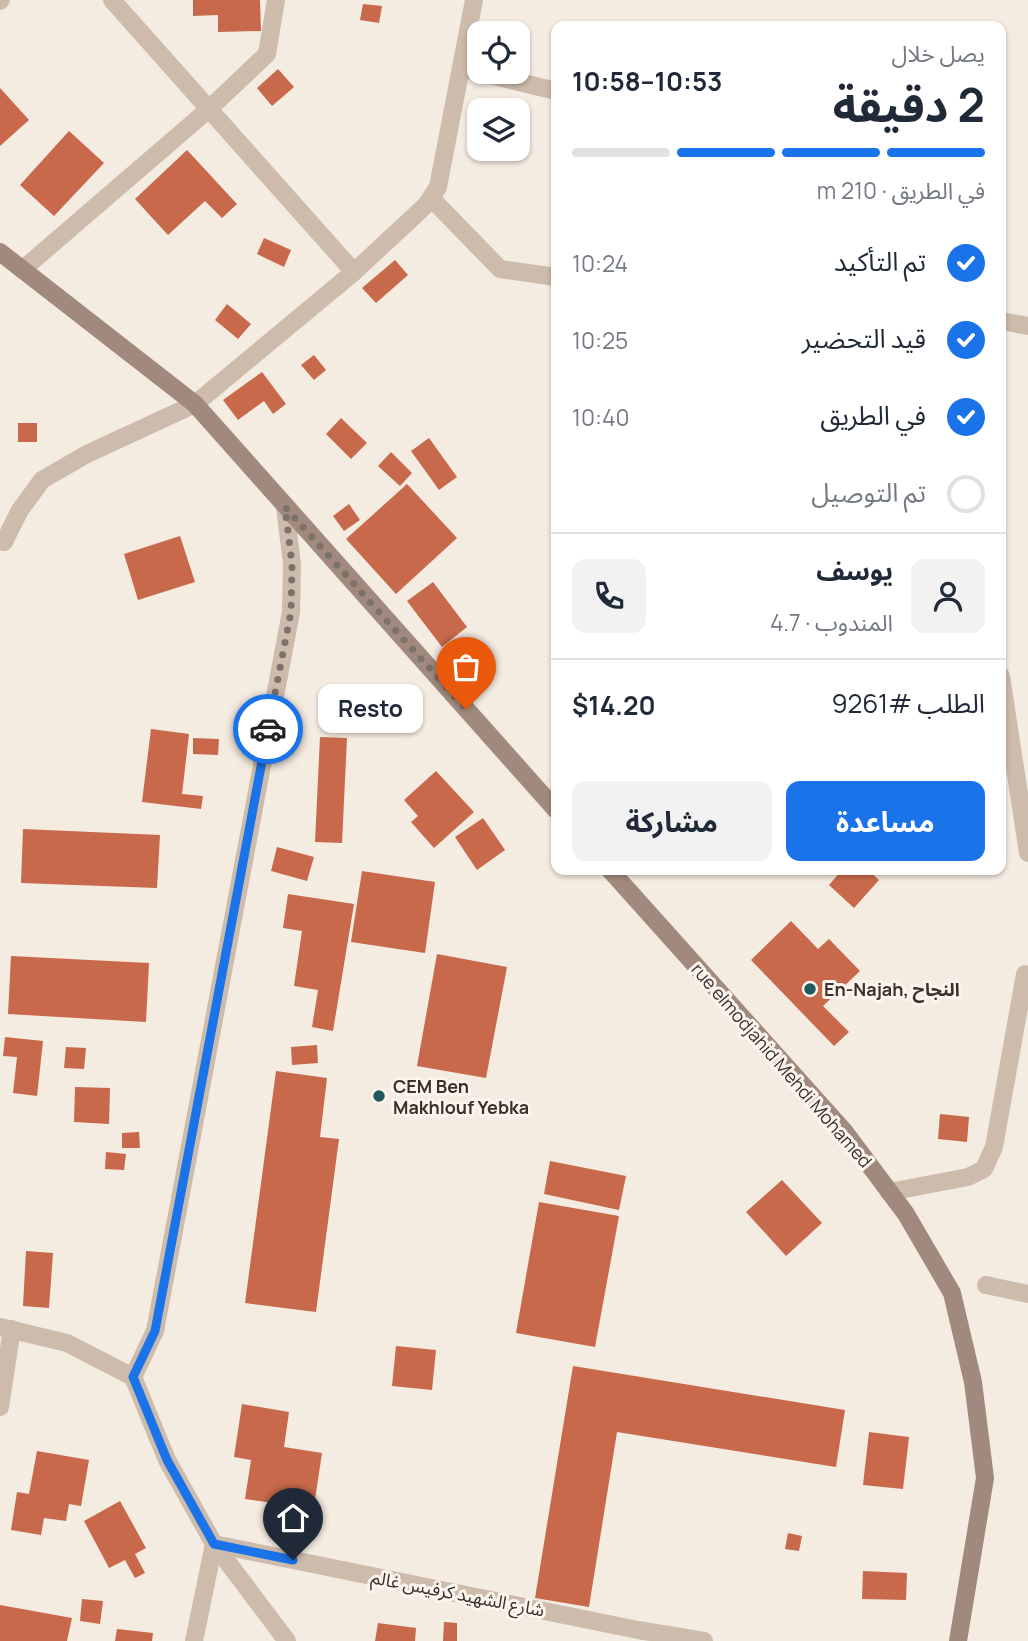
<!DOCTYPE html>
<html lang="ar">
<meta charset="utf-8">
<style>
:root{--surface:#fff;--page:#f2f2f3;--text:#1f2937;--muted:#747a83;--line:#e0e1e3;--accent:#1a73e8}
body{margin:0;font-family:Manrope,"Noto Sans Arabic",sans-serif;background:var(--page);color:var(--text);direction:rtl;height:100vh;display:flex;flex-direction:column;font-size:26px;white-space:nowrap}
*{box-sizing:border-box;margin:0}
p{font-size:23px;color:var(--muted)}
.icon{flex:none;width:38px;height:38px;fill:none;stroke:currentColor;stroke-width:2;stroke-linecap:round;stroke-linejoin:round}
.map{position:relative;flex:1;overflow:hidden;direction:ltr}
.panel{position:absolute;left:551px;top:21px;width:455px;height:854px;display:flex;flex-direction:column;background:var(--surface);border-radius:14px;box-shadow:0 2px 5px #0004;direction:rtl}
.panel>*{flex:none}
.fabs{position:absolute;left:467px;top:21px;display:grid;gap:14px}
.fabs a{display:grid;place-items:center;width:63px;height:63px;border-radius:14px;background:var(--surface);box-shadow:0 2px 5px #0004;font-size:35px}
.pin{position:absolute;display:grid;place-items:center;width:60px;height:60px;color:#fff;margin:-72px -30px;border-radius:50% 50% 50% 0;rotate:-45deg;box-shadow:0 0 7px #0007}
.pin .icon{rotate:45deg}
.courier{position:absolute;display:grid;place-items:center;width:70px;height:70px;margin:-35px;border:5px solid #1a73e8;border-radius:50%;background:#fff;color:#222;box-shadow:0 2px 9px #0007}
.bubble{position:absolute;height:49px;border-radius:14px;background:var(--surface);box-shadow:0 2px 5px #0004;font-size:23px;font-weight:700;line-height:49px;text-align:center;direction:rtl}
.headline em{font-style:normal;font-weight:700}
.headline div{display:flex;flex-direction:column-reverse}
.headline{display:flex;align-items:center;justify-content:space-between;height:119px;padding:0 21px}
h1{font-size:46px;font-weight:700;line-height:52px}
.bar{display:grid;grid-template-columns:repeat(4,1fr);gap:10px 7px;align-content:center;height:84px;padding:0 21px}
.bar i{height:9px;border-radius:5px;background:var(--line)}
.bar .on{background:var(--accent)}
.bar p{grid-column:span 4}
.line{display:flex;align-items:center;gap:18px;padding:0 21px;border-top:2px solid var(--line)}
.line div{flex:1}
.round{display:grid;place-items:center;flex:none;width:74px;height:74px;border-radius:14px;background:var(--page)}
ol{padding:0 21px;list-style:none}
li{display:flex;align-items:center;gap:21px;height:77px}
li p{margin-inline-start:auto}
li .icon{padding:7px;border-radius:50%;background:var(--accent);color:#fff;stroke-width:4}
li:last-child{color:var(--muted)}
li i{width:38px;height:38px;border:4px solid var(--line);border-radius:50%}
.action{display:flex;gap:14px;margin-top:auto;padding:14px 21px}
.action a{flex:1;height:80px;border-radius:14px;background:var(--accent);color:#fff;font-size:28px;font-weight:700;line-height:80px;text-align:center}
.action a+a{background:var(--page);color:var(--text)}
.map>svg:first-child{display:block}
.building{fill:#c8694b}
.lines{fill:none;stroke-linecap:round;stroke-linejoin:round}
.minor{stroke:#cdbbac;stroke-width:18}
.secondary{stroke:#a18a7d;stroke-width:18}
.done{stroke:#7c716b;stroke-width:7;stroke-dasharray:0 12.6}
.route{stroke:#1a73e8;stroke-width:9}
.poi-dot{fill:#1f5a5e;stroke:#fbf5ee;stroke-width:2.5}
.labels{text-anchor:middle;dominant-baseline:central;stroke-width:6;stroke-linejoin:round;paint-order:stroke}
.poi-label{font-size:18px;font-weight:bold;fill:#3b302b;stroke:#fbf5ee;text-anchor:start}
.street-label{font-size:18px;fill:#3b302b;stroke:#fbf5ee}
</style>
<div class="map">
<svg width="1028" height="1641" viewBox="0 0 1028 1641">
<rect width="100%" height="100%" fill="#f4ebe1"/>
<g class="building">
<polygon points="193,0 260,0 261,31 218,32 218,15 193,16"/>
<polygon points="363,4 382,6 379,23 360,20"/>
<polygon points="278,69 294,87 272,106 257,88"/>
<polygon points="0,88 29,120 0,146"/>
<polygon points="69,131 104,163 54,216 20,185"/>
<polygon points="187,150 237,204 222,218 205,201 168,235 135,199"/>
<polygon points="264,238 291,250 284,267 257,254"/>
<polygon points="395,260 408,275 376,303 362,288"/>
<polygon points="227,304 251,324 238,339 215,320"/>
<polygon points="314,355 326,370 314,380 301,365"/>
<polygon points="262,372 286,404 273,414 264,401 238,420 223,400"/>
<polygon points="341,418 367,443 351,459 326,434"/>
<rect x="18" y="423" width="19" height="19"/>
<polygon points="429,438 457,477 439,490 411,451"/>
<polygon points="391,452 412,473 400,486 378,466"/>
<polygon points="407,484 457,538 396,594 346,539"/>
<polygon points="349,504 360,520 344,531 333,516"/>
<polygon points="180,536 195,582 138,600 124,554"/>
<polygon points="433,582 467,627 442,647 407,601"/>
<polygon points="151,729 189,734 182,794 203,796 201,809 142,802"/>
<polygon points="320,737 347,738 342,843 315,842"/>
<polygon points="193,738 219,739 218,755 193,754"/>
<polygon points="436,771 474,812 434,848 411,822 418,816 404,800"/>
<polygon points="483,818 505,850 477,870 455,837"/>
<polygon points="23,829 160,835 157,888 21,883"/>
<polygon points="277,847 314,857 307,881 271,871"/>
<polygon points="842,870 868,870 879,880 854,908 829,885"/>
<polygon points="362,871 435,882 425,953 351,942"/>
<polygon points="288,894 354,904 333,1031 312,1027 318,990 294,986 302,931 283,928"/>
<polygon points="791,921 818,949 829,939 860,971 823,1006 849,1032 834,1046 751,960"/>
<polygon points="437,954 507,967 486,1078 417,1066"/>
<polygon points="11,956 149,963 146,1022 8,1014"/>
<polygon points="5,1037 43,1041 37,1096 13,1093 17,1057 3,1056"/>
<polygon points="317,1045 318,1063 292,1065 291,1047"/>
<polygon points="66,1047 86,1048 84,1069 64,1068"/>
<polygon points="276,1071 327,1078 320,1137 339,1139 316,1312 245,1303"/>
<polygon points="75,1087 110,1088 109,1124 74,1122"/>
<polygon points="940,1114 969,1117 967,1142 938,1139"/>
<polygon points="139,1132 140,1148 122,1148 122,1133"/>
<polygon points="106,1152 126,1154 124,1170 105,1169"/>
<polygon points="550,1161 626,1176 619,1210 544,1194"/>
<polygon points="782,1180 822,1223 786,1256 746,1212"/>
<polygon points="539,1202 619,1216 595,1347 516,1333"/>
<polygon points="26,1251 53,1253 49,1308 23,1306"/>
<polygon points="396,1346 436,1350 432,1390 392,1386"/>
<polygon points="573,1366 845,1410 836,1467 617,1432 589,1607 535,1598"/>
<polygon points="242,1404 289,1412 284,1447 322,1453 314,1506 274,1500 273,1503 245,1499 251,1460 234,1457"/>
<polygon points="869,1432 909,1437 903,1489 863,1485"/>
<polygon points="37,1451 89,1460 81,1506 69,1504 66,1521 44,1518 41,1535 11,1530 17,1492 29,1494"/>
<polygon points="120,1501 146,1548 135,1554 145,1573 135,1578 125,1560 109,1568 84,1521"/>
<polygon points="788,1533 802,1536 799,1551 785,1549"/>
<polygon points="863,1571 907,1573 906,1600 862,1599"/>
<polygon points="82,1599 103,1601 100,1624 80,1621"/>
<polygon points="0,1605 72,1618 67,1641 0,1641"/>
<polygon points="444,1622 457,1623 457,1641 443,1641"/>
<polygon points="378,1623 416,1628 415,1641 375,1641"/>
<polygon points="117,1629 153,1633 152,1641 115,1641"/>
</g>
<g class="lines">
<g class="minor">
<polyline points="112,0 354,272"/>
<polyline points="0,1 1,0"/>
<polyline points="461,68 556,91"/>
<polyline points="431,198 500,269 556,277"/>
<polyline points="22,270 209,109 267,54 276,0"/>
<polyline points="1001,321 1028,326"/>
<polyline points="285,507 292,564 291,612 155,1331 133,1377 167,1460 214,1544 287,1641"/>
<polyline points="0,541 4,542 20,510 42,480 87,454 195,404 354,272 426,205 438,187 474,0"/>
<polyline points="1001,676 1028,853"/>
<polyline points="889,1192 968,1177 984,1169 994,1147 1025,974 1028,975"/>
<polyline points="986,1285 1028,1294"/>
<polyline points="0,1327 67,1343 133,1377"/>
<polyline points="0,1407 12,1329"/>
<polyline points="194,1641 214,1544 638,1630 704,1641"/>
</g>
<g class="secondary">
<polyline points="0,252 195,404 556,810"/>
<polyline points="610,870 844,1131 906,1214 952,1293 973,1382 985,1478 958,1641"/>
</g>
</g>
<g class="lines">
<polyline class="done" points="268,729 291,612 292,564 285,507 466,709"/>
<polyline class="route" points="268,729 155,1331 133,1377 167,1460 214,1544 293,1560"/>
</g>
<g class="poi-dot">
<circle cx="810" cy="989" r="7"/>
<circle cx="379" cy="1096" r="7"/>
</g>
<g class="labels">
<g class="poi-label">
<text x="824" y="989">En-Najah, النجاح</text>
<text x="393" y="1086">CEM Ben<tspan x="393" dy="21">Makhlouf Yebka</tspan></text>
</g>
<g class="street-label">
<text transform="translate(782 1065) rotate(49)">rue elmodjahid Mehdi Mohamed</text>
<text transform="translate(458 1593) rotate(11)">شارع الشهيد كرفيس غالم</text>
</g>
</g>
</svg>
<div class="fabs">
<a><svg class="icon" aria-label="locate" viewBox="0 0 24 24"><circle cx="12" cy="12" r="6"/><path d="M12 2v4M12 18v4M2 12h4M18 12h4"/></svg></a>
<a><svg class="icon" aria-label="layers" viewBox="0 0 24 24"><path d="M12 4l9 5-9 5-9-5zM3 14l9 5 9-5"/></svg></a>
</div>
<div class="pin" style="left:466px;top:709px;background:#ea580c"><svg class="icon" aria-label="bag" viewBox="0 0 24 24"><path d="M5 8h14l-1 12H6zM9 8a3 3 0 0 1 6 0"/></svg></div>
<div class="pin" style="left:293px;top:1560px;background:#1f2937"><svg class="icon" aria-label="home" viewBox="0 0 24 24"><path d="M3 11l9-7 9 7M6 9v11h12V9"/></svg></div>
<div class="courier" style="left:268px;top:729px"><svg class="icon" aria-label="car" viewBox="0 0 24 24"><path d="M5 17H2v-5l4-1 3-4h7l3 4 3 1v5h-3M9 17h6M6 11h13"/><circle cx="7" cy="17" r="2"/><circle cx="17" cy="17" r="2"/></svg></div>
<div class="bubble" style="left:318px;top:684px;width:105px">Resto</div>
<section class="panel">
<div class="headline"><div><h1>2 دقيقة</h1><p>يصل خلال</p></div><em>10:53–10:58</em></div>
<div class="bar"><i class="on"></i><i class="on"></i><i class="on"></i><i></i><p>في الطريق · 210 m</p></div>
<ol>
<li><svg class="icon" aria-label="check" viewBox="0 0 24 24"><path d="M5 12l5 5 9-10"/></svg>تم التأكيد<p>10:24</p></li>
<li><svg class="icon" aria-label="check" viewBox="0 0 24 24"><path d="M5 12l5 5 9-10"/></svg>قيد التحضير<p>10:25</p></li>
<li><svg class="icon" aria-label="check" viewBox="0 0 24 24"><path d="M5 12l5 5 9-10"/></svg>في الطريق<p>10:40</p></li>
<li><i></i>تم التوصيل</li>
</ol>
<div class="line" style="height:126px"><a class="round"><svg class="icon" aria-label="person" viewBox="0 0 24 24"><circle cx="12" cy="8" r="4"/><path d="M4 21q1-7 8-7t8 7"/></svg></a><div><b>يوسف</b><p>المندوب · 4.7</p></div><a class="round"><svg class="icon" aria-label="phone" viewBox="0 0 24 24"><path d="M5 4h4l2 5-3 2q2 4 5 5l2-3 5 2v4C11 20 4 13 5 4z"/></svg></a></div>
<div class="line" style="height:91px"><div>الطلب #9261</div><b>$14.20</b></div>
<div class="action"><a>مساعدة</a><a>مشاركة</a></div>
</section>
</div>
